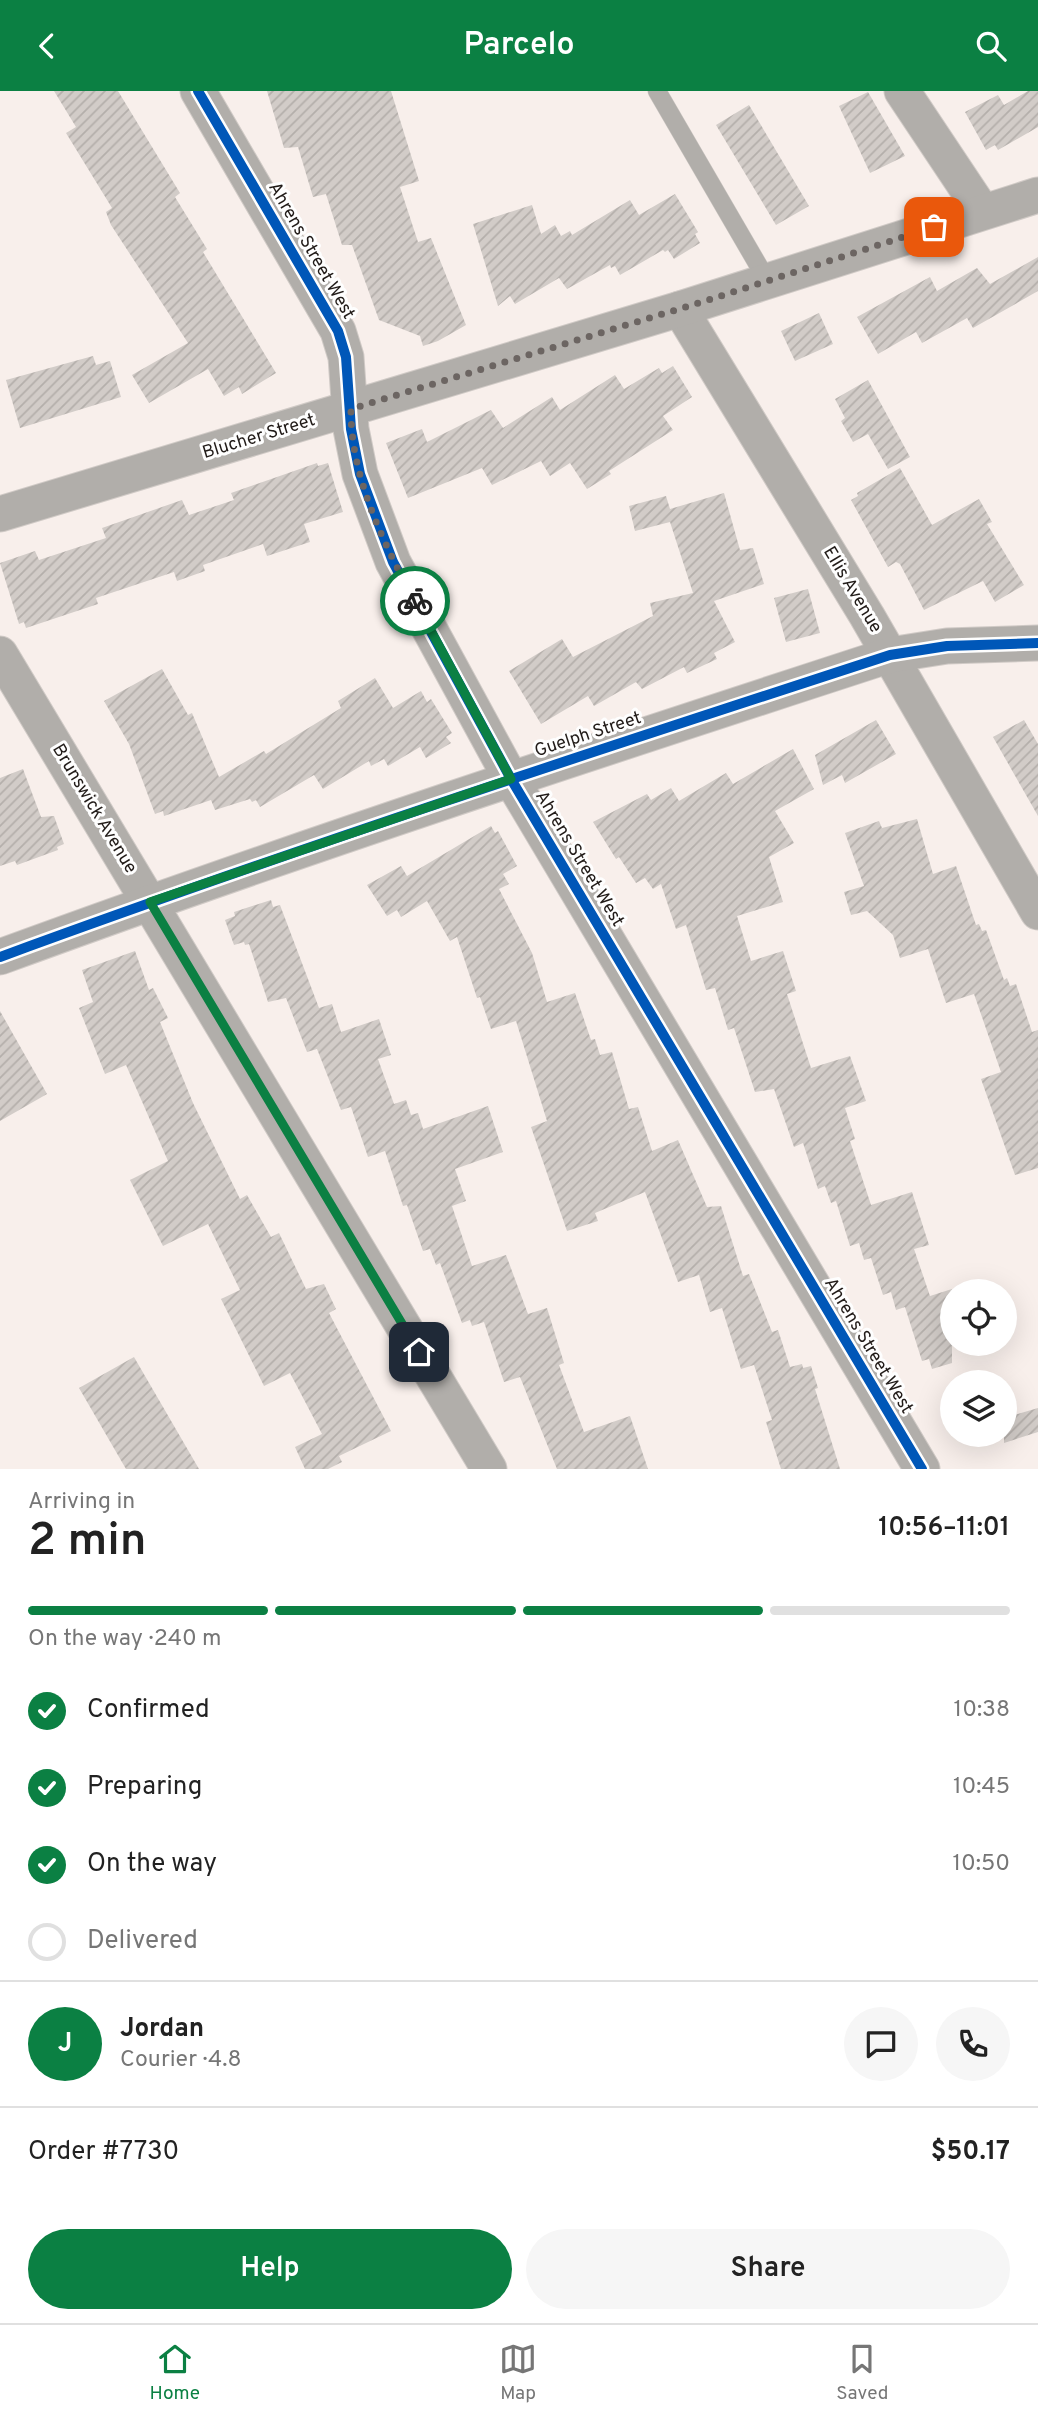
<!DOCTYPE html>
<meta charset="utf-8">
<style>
:root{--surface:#fff;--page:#f6f6f6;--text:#222;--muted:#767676;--line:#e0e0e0;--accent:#0b8043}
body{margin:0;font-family:Overpass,sans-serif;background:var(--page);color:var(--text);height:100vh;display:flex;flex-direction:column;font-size:26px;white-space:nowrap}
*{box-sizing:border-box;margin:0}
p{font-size:23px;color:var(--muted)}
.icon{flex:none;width:38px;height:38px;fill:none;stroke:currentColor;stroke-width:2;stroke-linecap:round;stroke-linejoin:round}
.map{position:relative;height:1378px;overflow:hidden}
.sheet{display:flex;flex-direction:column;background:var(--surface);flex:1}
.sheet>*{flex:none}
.tools{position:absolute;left:940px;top:1188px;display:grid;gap:14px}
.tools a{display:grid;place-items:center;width:77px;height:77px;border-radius:50%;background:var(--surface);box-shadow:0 7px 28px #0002;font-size:35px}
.pin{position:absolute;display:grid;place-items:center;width:60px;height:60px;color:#fff;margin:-30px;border-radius:14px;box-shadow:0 4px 10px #0006}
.courier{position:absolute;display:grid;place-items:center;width:70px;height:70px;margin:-35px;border:5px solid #0b8043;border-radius:50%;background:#fff;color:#222;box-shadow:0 2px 9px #0007}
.summary em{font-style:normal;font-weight:600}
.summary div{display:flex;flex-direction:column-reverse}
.summary{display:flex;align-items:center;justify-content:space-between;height:119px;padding:0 28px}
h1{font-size:46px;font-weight:600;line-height:52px}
.bar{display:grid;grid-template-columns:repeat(4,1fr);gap:10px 7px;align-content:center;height:84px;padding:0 28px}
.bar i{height:9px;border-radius:5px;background:var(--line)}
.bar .active{background:var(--accent)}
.bar p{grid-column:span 4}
.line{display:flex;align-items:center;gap:18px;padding:0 28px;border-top:2px solid var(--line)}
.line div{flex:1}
.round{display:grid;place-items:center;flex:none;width:74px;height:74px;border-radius:37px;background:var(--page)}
ol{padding:0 28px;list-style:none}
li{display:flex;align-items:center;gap:21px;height:77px}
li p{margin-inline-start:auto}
li .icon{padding:7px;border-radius:50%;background:var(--accent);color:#fff;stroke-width:4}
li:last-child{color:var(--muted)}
li i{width:38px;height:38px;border:4px solid var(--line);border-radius:50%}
.button{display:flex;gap:14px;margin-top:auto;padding:14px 28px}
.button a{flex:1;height:80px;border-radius:42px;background:var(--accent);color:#fff;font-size:28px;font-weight:600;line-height:80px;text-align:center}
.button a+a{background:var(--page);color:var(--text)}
header{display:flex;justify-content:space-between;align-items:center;height:91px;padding:0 28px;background:var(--accent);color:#fff;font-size:32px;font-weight:600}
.dock{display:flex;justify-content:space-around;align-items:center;height:98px;border-top:2px solid var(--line);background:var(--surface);font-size:19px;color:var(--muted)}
.dock a{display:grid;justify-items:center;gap:4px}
.dock .active{color:var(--accent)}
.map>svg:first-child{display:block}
.building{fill:url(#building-hatch)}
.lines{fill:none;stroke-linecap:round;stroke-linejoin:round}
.lane-casing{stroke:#d0cac6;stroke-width:19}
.street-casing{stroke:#d0cac6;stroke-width:37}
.lane{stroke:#b1aeaa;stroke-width:18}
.street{stroke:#b1aeaa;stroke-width:35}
.cycleway-casing{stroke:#fefefe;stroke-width:15}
.cycleway{stroke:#0057b8;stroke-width:10}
.done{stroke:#6c6562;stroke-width:7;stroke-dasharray:0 12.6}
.route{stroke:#0b8043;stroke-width:9}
.labels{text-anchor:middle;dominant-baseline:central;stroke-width:6;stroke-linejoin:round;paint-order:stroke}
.street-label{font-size:18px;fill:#211b18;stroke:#fefefe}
</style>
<header><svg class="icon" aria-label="back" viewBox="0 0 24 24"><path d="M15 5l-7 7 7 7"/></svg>Parcelo<svg class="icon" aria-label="search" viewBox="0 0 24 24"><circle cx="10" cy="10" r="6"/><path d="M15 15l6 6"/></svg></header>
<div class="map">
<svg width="1038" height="1378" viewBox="0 0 1038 1378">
<defs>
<pattern id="building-hatch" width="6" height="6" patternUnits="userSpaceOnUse" patternTransform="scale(1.75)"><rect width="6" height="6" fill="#d2ccc8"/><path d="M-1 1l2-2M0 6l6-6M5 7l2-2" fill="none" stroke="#b4afab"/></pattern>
</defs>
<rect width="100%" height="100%" fill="#f8efeb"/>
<g class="building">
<polygon points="54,0 118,0 180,102 175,106 207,158 203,161 276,282 242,303 239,296 224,305 208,278 149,312 132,284 188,252 111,134 106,121 112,117 66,42 76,36"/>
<polygon points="267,0 391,0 419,90 400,96 418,151 431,147 466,234 438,250 423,255 420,245 379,229 352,154 342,154 326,103 313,106 298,56 284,57"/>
<polygon points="1028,0 1038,0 1038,36 998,59 995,54 986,59 965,21 998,4 1004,14"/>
<polygon points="868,1 905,65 870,82 839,15"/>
<polygon points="749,14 809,115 776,134 716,34"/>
<polygon points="675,103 698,141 695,143 700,152 674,168 668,159 665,161 663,159 620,184 615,175 611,177 610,174 567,198 559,187 515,213 510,205 498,215 473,133 532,114 541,143 555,134 561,145 570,140 572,144 630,109 639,124"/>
<polygon points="1038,166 1038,200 973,237 967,227 922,252 916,241 878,263 857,226 930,186 937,200 977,177 990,193"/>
<polygon points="819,222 833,253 795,270 781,240"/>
<polygon points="93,265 96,274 110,270 121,306 20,337 6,289"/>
<polygon points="673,275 692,306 663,325 673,339 609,380 611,383 587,398 570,372 550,385 541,370 492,394 482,377 408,407 386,352 422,338 427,351 491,319 503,337 552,306 560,319 615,284 624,298 659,277 662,282"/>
<polygon points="868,289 910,366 888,378 868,343 853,351 841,330 845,327 835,308"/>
<polygon points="317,372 318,375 328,372 343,421 304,433 310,451 267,465 263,453 203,474 205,480 177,490 174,481 96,507 98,513 26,537 24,531 19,533 0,472 35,460 39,469 106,447 102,437 182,409 189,424 234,409 231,402"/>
<polygon points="900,377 932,434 979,408 992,431 987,433 1024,494 995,511 983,490 924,519 900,473 896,471 888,476 851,409 858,405 857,402"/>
<polygon points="724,402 740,459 753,457 764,493 714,510 735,551 714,562 717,568 687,582 684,576 642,598 636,591 594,615 588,605 541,633 509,580 562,548 573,566 653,525 650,512 693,502 670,431 635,440 629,415 666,405 670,418"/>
<polygon points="808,498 820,542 786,551 774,507"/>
<polygon points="162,578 188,624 192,622 219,686 264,660 266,663 341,617 338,610 375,587 393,617 421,600 427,611 431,608 452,642 446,646 451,652 426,667 420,656 388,675 384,668 371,675 369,670 323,698 314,684 260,716 256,709 252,711 250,708 215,719 211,709 164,725 163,720 155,723 129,653 104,610"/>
<polygon points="876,629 896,663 845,692 842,684 823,694 815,664"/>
<polygon points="1024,629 1038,653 1038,725 993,646"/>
<polygon points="793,658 814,698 775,720 794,752 769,766 783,811 737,825 751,870 783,860 796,900 787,903 811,977 850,965 866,1010 845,1017 855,1048 850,1050 871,1114 912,1101 929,1154 914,1158 930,1205 952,1198 952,1272 932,1278 929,1268 922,1270 905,1216 896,1219 891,1201 883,1204 871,1167 864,1169 859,1152 850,1155 836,1110 831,1112 825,1095 818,1098 803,1052 794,1056 774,998 755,1001 734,937 728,939 715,897 706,899 686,834 676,838 661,793 653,798 645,787 636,792 619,766 616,768 593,731 647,703 651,709 671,697 679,710 726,682 733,693"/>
<polygon points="23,678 41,726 54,725 64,753 57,756 58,759 17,774 15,770 0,775 0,687"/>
<polygon points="917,728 933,783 956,775 976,834 979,833 982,840 986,839 1004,889 1007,887 1010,895 1016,893 1032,941 1038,939 1038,1077 1015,1084 981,988 1001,981 974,903 946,912 928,858 900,867 893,844 867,820 851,824 844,801 864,795 845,742 879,730 882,737"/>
<polygon points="491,735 495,742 498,740 517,775 503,783 509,793 499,798 532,862 547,911 575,902 591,949 595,948 600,964 612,961 629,1018 638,1016 652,1060 678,1049 707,1116 721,1115 743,1185 749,1183 772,1241 778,1239 790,1276 802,1273 803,1277 811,1275 818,1297 815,1298 840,1378 781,1378 766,1331 772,1329 754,1274 741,1278 722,1217 710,1221 699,1184 678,1191 645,1101 595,1122 598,1130 567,1140 531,1036 547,1030 516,930 491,938 480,906 477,907 457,846 450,850 427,810 401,826 397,819 387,825 367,794 401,775 407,785"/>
<polygon points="271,809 273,816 280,814 319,917 332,913 341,941 379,928 391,964 378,968 394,1013 406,1009 411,1024 418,1022 423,1038 488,1015 503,1061 455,1078 466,1110 452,1115 472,1175 506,1164 528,1223 547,1217 564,1272 559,1274 584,1341 630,1325 648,1378 557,1378 520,1286 504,1291 484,1231 472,1235 470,1229 462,1232 440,1172 436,1174 430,1158 423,1160 407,1114 403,1115 385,1060 368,1066 351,1016 341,1019 317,958 307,961 286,907 268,911 249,853 245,854 244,851 234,854 225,829 235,825 234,821"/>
<polygon points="135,860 149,899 153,897 168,927 160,931 193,1012 240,1108 247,1104 271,1146 279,1142 306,1198 324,1193 336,1218 329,1222 391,1340 339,1365 342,1371 328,1378 305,1378 295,1356 322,1343 290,1282 264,1295 221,1208 240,1199 208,1133 163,1155 130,1089 168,1070 126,974 105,983 79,917 93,911 82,879"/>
<polygon points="0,920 47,1003 0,1030"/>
<polygon points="134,1266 199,1378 126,1378 79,1297"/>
<polygon points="1038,1317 1038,1341 1004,1352 1004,1327"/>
</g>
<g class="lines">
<defs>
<polyline id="lane" points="657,0 768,191"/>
<g id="street">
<polyline points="198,0 338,240 346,266 351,338 360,383 393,471 511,688 922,1378"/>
<polyline points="902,0 982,120"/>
<polyline points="680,218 867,525 1038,821"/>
<polyline points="0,423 680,218 1038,104"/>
<polyline points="0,563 489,1378"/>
<path d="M0,866C294,758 592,661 890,564L947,555L1038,552"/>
</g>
</defs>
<use href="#lane" class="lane-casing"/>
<use href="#street" class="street-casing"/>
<use href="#lane" class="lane"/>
<use href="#street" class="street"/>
<defs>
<g id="cycleway">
<polyline points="198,0 338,240 346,266 351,338 360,383 393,471 511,688 922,1378"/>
<path d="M0,866C294,758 592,661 890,564L947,555L1038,552"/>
</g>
</defs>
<use href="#cycleway" class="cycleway-casing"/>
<use href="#cycleway" class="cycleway"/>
</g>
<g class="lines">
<path class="done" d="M415,510C384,454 350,384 351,318L702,211L934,136"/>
<polyline class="route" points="415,510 511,688 150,811 419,1261"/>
</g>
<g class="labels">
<g class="street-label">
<text transform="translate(311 160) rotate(60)">Ahrens Street West</text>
<text transform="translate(259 346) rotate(-17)">Blucher Street</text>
<text transform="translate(852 499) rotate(59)">Ellis Avenue</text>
<text transform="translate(588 644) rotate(-18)">Guelph Street</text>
<text transform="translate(94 718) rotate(59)">Brunswick Avenue</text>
<text transform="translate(579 768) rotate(59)">Ahrens Street West</text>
<text transform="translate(868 1255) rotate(59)">Ahrens Street West</text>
</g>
</g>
</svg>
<div class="tools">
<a><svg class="icon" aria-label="locate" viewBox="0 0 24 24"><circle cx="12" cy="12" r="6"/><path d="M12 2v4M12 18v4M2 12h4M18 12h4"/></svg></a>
<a><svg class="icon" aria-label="layers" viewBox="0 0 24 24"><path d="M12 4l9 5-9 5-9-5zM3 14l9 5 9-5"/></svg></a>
</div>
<div class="pin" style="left:934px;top:136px;background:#ea580c"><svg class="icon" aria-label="bag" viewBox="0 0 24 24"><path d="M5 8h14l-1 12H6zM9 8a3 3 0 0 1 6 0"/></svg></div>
<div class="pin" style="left:419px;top:1261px;background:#1f2937"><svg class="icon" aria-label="home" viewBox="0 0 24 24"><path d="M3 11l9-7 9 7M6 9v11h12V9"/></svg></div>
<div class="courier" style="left:415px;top:510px"><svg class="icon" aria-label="bike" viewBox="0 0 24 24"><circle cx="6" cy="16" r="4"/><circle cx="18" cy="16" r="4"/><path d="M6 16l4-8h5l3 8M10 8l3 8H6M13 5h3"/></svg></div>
</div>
<section class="sheet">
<div class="summary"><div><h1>2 min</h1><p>Arriving in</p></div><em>10:56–11:01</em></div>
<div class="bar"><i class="active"></i><i class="active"></i><i class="active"></i><i></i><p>On the way · 240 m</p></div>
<ol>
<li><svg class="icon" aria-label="check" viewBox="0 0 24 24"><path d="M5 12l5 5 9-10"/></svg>Confirmed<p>10:38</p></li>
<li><svg class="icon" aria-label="check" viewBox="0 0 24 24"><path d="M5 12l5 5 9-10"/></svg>Preparing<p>10:45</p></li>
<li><svg class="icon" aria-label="check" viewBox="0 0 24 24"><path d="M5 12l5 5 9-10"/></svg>On the way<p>10:50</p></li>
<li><i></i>Delivered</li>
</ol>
<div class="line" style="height:126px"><b class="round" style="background:var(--accent);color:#fff">J</b><div><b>Jordan</b><p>Courier · 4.8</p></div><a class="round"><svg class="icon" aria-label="chat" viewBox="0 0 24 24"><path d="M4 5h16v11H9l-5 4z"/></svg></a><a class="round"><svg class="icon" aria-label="phone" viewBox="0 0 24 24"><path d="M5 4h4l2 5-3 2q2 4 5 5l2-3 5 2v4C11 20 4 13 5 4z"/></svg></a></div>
<div class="line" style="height:91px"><div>Order #7730</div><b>$50.17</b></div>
<div class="button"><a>Help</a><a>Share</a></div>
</section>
<nav class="dock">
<a class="active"><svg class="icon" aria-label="home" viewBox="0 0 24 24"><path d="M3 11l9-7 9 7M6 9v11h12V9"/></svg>Home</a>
<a><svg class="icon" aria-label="map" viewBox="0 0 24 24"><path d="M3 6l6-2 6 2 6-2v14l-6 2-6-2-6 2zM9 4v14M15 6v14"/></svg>Map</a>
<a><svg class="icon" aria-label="saved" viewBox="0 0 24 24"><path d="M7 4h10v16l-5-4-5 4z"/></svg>Saved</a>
</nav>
